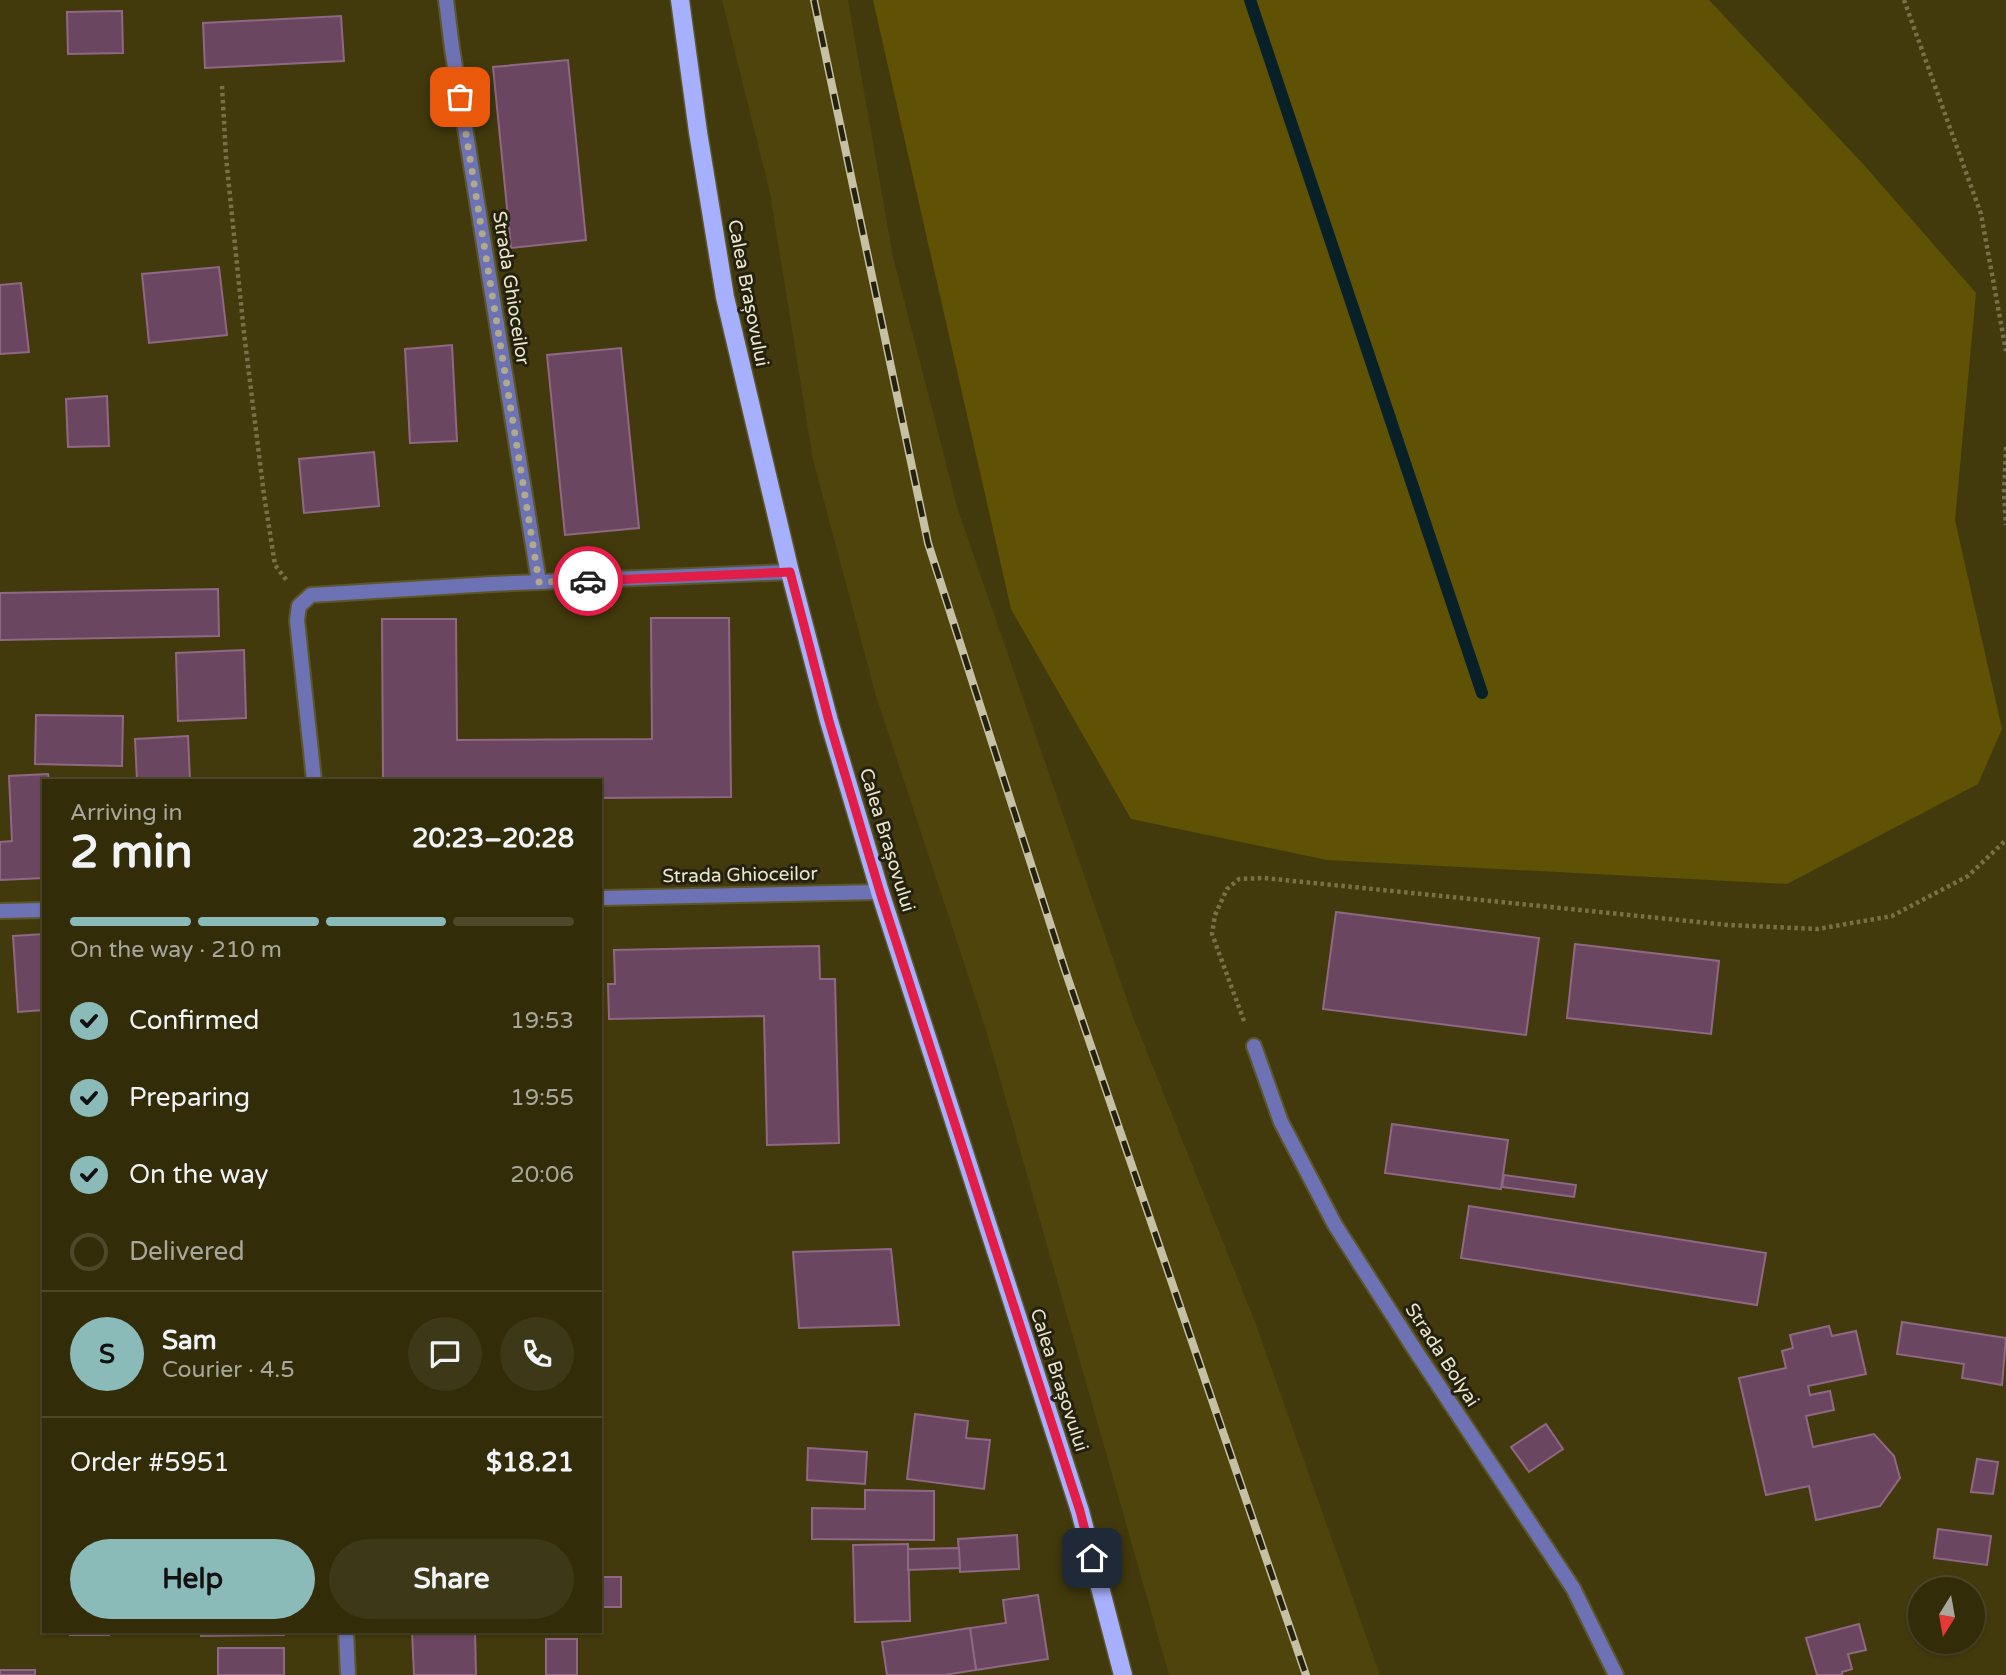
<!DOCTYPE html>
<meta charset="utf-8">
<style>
:root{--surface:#322c09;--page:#3d3817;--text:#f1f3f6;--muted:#a8a79c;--line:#4d482a;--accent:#8bbbb9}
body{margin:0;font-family:"Varela Round",sans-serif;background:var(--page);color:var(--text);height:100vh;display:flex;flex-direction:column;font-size:26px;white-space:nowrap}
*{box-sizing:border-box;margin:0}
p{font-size:23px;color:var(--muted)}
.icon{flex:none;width:38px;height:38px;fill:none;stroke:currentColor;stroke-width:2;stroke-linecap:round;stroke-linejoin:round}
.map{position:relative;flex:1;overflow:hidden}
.side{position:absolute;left:42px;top:779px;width:560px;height:854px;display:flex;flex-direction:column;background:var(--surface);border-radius:0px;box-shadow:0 2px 5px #0004,0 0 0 2px var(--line)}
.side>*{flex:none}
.needle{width:46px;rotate:191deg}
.controls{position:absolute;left:1908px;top:1577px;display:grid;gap:14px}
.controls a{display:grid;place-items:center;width:77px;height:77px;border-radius:50%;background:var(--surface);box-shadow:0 2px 5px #0004,0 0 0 2px var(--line);font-size:35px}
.pin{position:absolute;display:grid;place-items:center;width:60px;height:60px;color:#fff;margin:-30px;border-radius:14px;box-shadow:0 4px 10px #0006}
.courier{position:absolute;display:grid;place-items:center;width:70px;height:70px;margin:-35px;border:5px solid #e11d48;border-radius:50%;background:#fff;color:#222;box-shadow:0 2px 9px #0007}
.overview em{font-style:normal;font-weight:800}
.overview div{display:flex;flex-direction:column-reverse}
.overview{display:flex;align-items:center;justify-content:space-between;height:119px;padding:0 28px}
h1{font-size:46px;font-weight:800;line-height:52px}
.bar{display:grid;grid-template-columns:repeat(4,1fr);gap:10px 7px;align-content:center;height:84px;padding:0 28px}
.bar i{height:9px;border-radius:5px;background:var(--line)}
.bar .active{background:var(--accent)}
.bar p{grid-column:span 4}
.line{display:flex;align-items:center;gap:18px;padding:0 28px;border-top:2px solid var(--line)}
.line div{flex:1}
.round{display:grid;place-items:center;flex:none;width:74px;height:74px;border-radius:37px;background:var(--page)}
ol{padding:0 28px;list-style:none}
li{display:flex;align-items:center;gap:21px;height:77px}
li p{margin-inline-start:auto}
li .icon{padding:7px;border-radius:50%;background:var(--accent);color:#111;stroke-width:4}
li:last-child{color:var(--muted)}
li i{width:38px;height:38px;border:4px solid var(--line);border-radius:50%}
.primary-button{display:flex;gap:14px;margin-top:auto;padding:14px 28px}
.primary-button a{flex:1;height:80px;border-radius:42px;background:var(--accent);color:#111;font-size:28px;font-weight:800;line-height:80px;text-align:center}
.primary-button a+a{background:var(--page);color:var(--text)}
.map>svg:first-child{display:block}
.built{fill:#4f440b}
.green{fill:#5f5205}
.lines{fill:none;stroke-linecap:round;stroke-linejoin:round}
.stream{stroke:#082027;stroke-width:12}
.building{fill:#6b4660;stroke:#8f6883;stroke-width:2}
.service-casing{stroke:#5d562b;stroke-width:18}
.minor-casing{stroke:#5d562b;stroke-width:18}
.primary-casing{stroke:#5d562b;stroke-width:21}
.path{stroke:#777049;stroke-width:4.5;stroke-dasharray:3.5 3.5;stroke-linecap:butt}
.service{stroke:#6c72b3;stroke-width:14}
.minor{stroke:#6c72b3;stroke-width:14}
.primary{stroke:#a6b0fe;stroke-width:18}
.rail-casing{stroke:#c6c1a4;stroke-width:8}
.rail{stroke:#25210f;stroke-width:5;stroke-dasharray:16;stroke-linecap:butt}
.done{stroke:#b0aa8b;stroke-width:7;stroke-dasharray:0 12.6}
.route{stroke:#e11d48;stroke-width:9}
.labels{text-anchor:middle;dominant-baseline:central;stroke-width:6;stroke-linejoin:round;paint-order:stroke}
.street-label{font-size:19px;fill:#ebe7cf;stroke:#25210f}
</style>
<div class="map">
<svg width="2006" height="1675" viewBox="0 0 2006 1675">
<rect width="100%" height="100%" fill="#423a0c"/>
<polygon class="built" points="722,0 848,0 893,257 958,510 1133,1017 1255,1322 1380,1675 1169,1675 986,1030 876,696 813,460 770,193"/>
<polygon class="green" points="873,0 1709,0 1864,165 1976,293 1955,520 2002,729 1978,784 1787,884 1327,860 1131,819 1011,609"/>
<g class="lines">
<polyline class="stream" points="1250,0 1482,693"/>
</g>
<g class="building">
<polygon points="122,11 123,53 68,54 67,12"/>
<polygon points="341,16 344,61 205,68 203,23"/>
<polygon points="568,60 586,240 511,248 493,67"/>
<polygon points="219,267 227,335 149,343 142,274"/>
<polygon points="21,283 29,352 0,354 0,285"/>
<polygon points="452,345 457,441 410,443 405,349"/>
<polygon points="621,348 639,528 565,535 547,355"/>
<polygon points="107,396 109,446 68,447 66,399"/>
<polygon points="374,452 379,506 304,513 299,459"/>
<polygon points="218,589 219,636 0,640 0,593"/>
<polygon points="651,618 729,618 731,797 600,798 600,780 383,780 382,619 456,619 457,740 652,739"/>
<polygon points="244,650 246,718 178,721 176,653"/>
<polygon points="36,715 123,716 122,766 35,764"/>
<polygon points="188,736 190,780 137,780 135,739"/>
<polygon points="48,774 49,780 44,780 44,878 0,880 0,842 12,841 9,776"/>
<polygon points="1336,912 1539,938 1526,1035 1323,1009"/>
<polygon points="44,934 44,1010 18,1012 13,936"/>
<polygon points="1575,944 1719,961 1711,1034 1567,1018"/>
<polygon points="819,946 820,979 835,979 839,1143 767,1145 764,1016 609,1019 608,984 615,984 614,950"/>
<polygon points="1392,1124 1508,1140 1501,1189 1385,1173"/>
<polygon points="1504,1175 1576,1185 1574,1197 1502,1187"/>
<polygon points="1469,1206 1766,1253 1757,1305 1461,1258"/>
<polygon points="891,1249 899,1325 799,1328 793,1252"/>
<polygon points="1902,1322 2006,1338 2002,1385 1962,1378 1964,1364 1897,1354"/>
<polygon points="1829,1326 1832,1336 1856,1331 1866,1374 1808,1386 1810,1395 1830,1391 1834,1410 1806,1416 1813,1447 1874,1434 1894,1456 1900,1478 1880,1506 1816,1520 1809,1486 1766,1495 1739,1378 1786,1368 1782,1351 1793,1348 1790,1335"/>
<polygon points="915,1414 968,1421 966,1438 990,1440 984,1489 907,1479"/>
<polygon points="1546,1424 1563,1449 1529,1472 1511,1447"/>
<polygon points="808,1448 867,1452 865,1484 807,1480"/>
<polygon points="1977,1459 1998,1462 1993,1494 1971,1492"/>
<polygon points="865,1490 934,1491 934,1540 812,1539 812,1508 865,1509"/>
<polygon points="1938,1529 1991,1536 1987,1565 1934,1558"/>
<polygon points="1017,1535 1019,1569 960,1572 958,1539"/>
<polygon points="908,1544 910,1621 855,1622 853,1545"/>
<polygon points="959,1548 960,1568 908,1570 908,1549"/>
<rect x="602" y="1577" width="19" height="30"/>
<polygon points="1038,1595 1048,1659 976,1670 970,1628 1006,1623 1003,1600"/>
<polygon points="1859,1624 1866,1650 1848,1654 1852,1669 1842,1672 1842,1675 1817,1675 1806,1638"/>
<polygon points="970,1628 976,1670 944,1675 887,1675 882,1642"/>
<rect x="70" y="1631" width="39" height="4"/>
<polygon points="201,1631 284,1631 284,1635 201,1636"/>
<polygon points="412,1631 475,1631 476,1675 414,1675"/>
<rect x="546" y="1639" width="31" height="36"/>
<rect x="218" y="1648" width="66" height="27"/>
<rect x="0" y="1670" width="35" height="5"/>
</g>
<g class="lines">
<defs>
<polyline id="service" points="1254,1046 1281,1122 1335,1225 1415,1350 1573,1588 1616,1675"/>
<g id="minor">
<polyline points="446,0 452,48 539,582"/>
<polyline points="314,780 297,620 299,606 311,595 492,584 790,572"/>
<polyline points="600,898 880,892"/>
<polyline points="0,911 44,910"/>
<polyline points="346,1631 348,1675"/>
</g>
<polyline id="primary" points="680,0 698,132 725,297 790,572 829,721 880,892 1080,1511 1123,1675"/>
</defs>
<use href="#service" class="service-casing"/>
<use href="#minor" class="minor-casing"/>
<use href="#primary" class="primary-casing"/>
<g class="path">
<polyline points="1904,0 1981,214 2006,351"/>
<polyline points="222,86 226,157 244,333 264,495 275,565 288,582"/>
<polyline points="2006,447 2004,493 2006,525"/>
<polyline points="1244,1021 1212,934 1215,915 1227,889 1239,879 1264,878 1728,925 1818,929 1892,916 1968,876 2006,840"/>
</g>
<use href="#service" class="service"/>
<use href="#minor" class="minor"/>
<use href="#primary" class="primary"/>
<defs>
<polyline id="rail" points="814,0 928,543 1065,970 1306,1675"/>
</defs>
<use href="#rail" class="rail-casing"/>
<use href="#rail" class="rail"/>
</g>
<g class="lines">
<polyline class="done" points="460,97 539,582 588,581"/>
<polyline class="route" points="588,581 790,572 829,721 880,892 1080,1511 1092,1558"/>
</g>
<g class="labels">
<g class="street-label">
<text transform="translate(511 288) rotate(81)">Strada Ghioceilor</text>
<text transform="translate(748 293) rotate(79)">Calea Brașovului</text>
<text transform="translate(887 840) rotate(73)">Calea Brașovului</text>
<text transform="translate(740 875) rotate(-1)">Strada Ghioceilor</text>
<text transform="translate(1442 1355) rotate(57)">Strada Bolyai</text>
<text transform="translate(1059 1380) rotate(72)">Calea Brașovului</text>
</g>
</g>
</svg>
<div class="controls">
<a><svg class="needle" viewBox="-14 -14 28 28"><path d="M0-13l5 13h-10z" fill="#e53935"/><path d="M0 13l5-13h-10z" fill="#a8a79c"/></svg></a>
</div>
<div class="pin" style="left:460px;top:97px;background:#ea580c"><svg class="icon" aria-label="bag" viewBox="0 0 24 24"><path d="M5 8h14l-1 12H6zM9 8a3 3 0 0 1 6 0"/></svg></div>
<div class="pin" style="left:1092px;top:1558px;background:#1f2937"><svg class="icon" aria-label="home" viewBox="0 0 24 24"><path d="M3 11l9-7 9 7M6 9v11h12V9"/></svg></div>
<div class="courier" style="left:588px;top:581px"><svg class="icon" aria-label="car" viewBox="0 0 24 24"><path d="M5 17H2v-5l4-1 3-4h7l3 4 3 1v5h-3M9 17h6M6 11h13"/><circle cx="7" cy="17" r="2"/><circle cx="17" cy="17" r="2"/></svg></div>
<section class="side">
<div class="overview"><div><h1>2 min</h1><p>Arriving in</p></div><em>20:23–20:28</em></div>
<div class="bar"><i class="active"></i><i class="active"></i><i class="active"></i><i></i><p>On the way · 210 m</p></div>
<ol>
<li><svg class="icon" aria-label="check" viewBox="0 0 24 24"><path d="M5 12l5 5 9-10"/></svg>Confirmed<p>19:53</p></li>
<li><svg class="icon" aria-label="check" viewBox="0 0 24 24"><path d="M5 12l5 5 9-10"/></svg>Preparing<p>19:55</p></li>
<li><svg class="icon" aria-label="check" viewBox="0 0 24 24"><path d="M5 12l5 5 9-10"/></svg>On the way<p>20:06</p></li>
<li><i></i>Delivered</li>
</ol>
<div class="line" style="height:126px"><b class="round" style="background:var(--accent);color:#111">S</b><div><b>Sam</b><p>Courier · 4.5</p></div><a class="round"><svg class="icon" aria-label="chat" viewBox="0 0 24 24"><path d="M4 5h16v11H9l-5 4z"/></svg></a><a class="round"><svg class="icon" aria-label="phone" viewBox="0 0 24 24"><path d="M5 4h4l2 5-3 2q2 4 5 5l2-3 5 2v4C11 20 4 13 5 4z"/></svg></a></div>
<div class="line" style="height:91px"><div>Order #5951</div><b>$18.21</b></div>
<div class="primary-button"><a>Help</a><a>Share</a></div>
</section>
</div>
